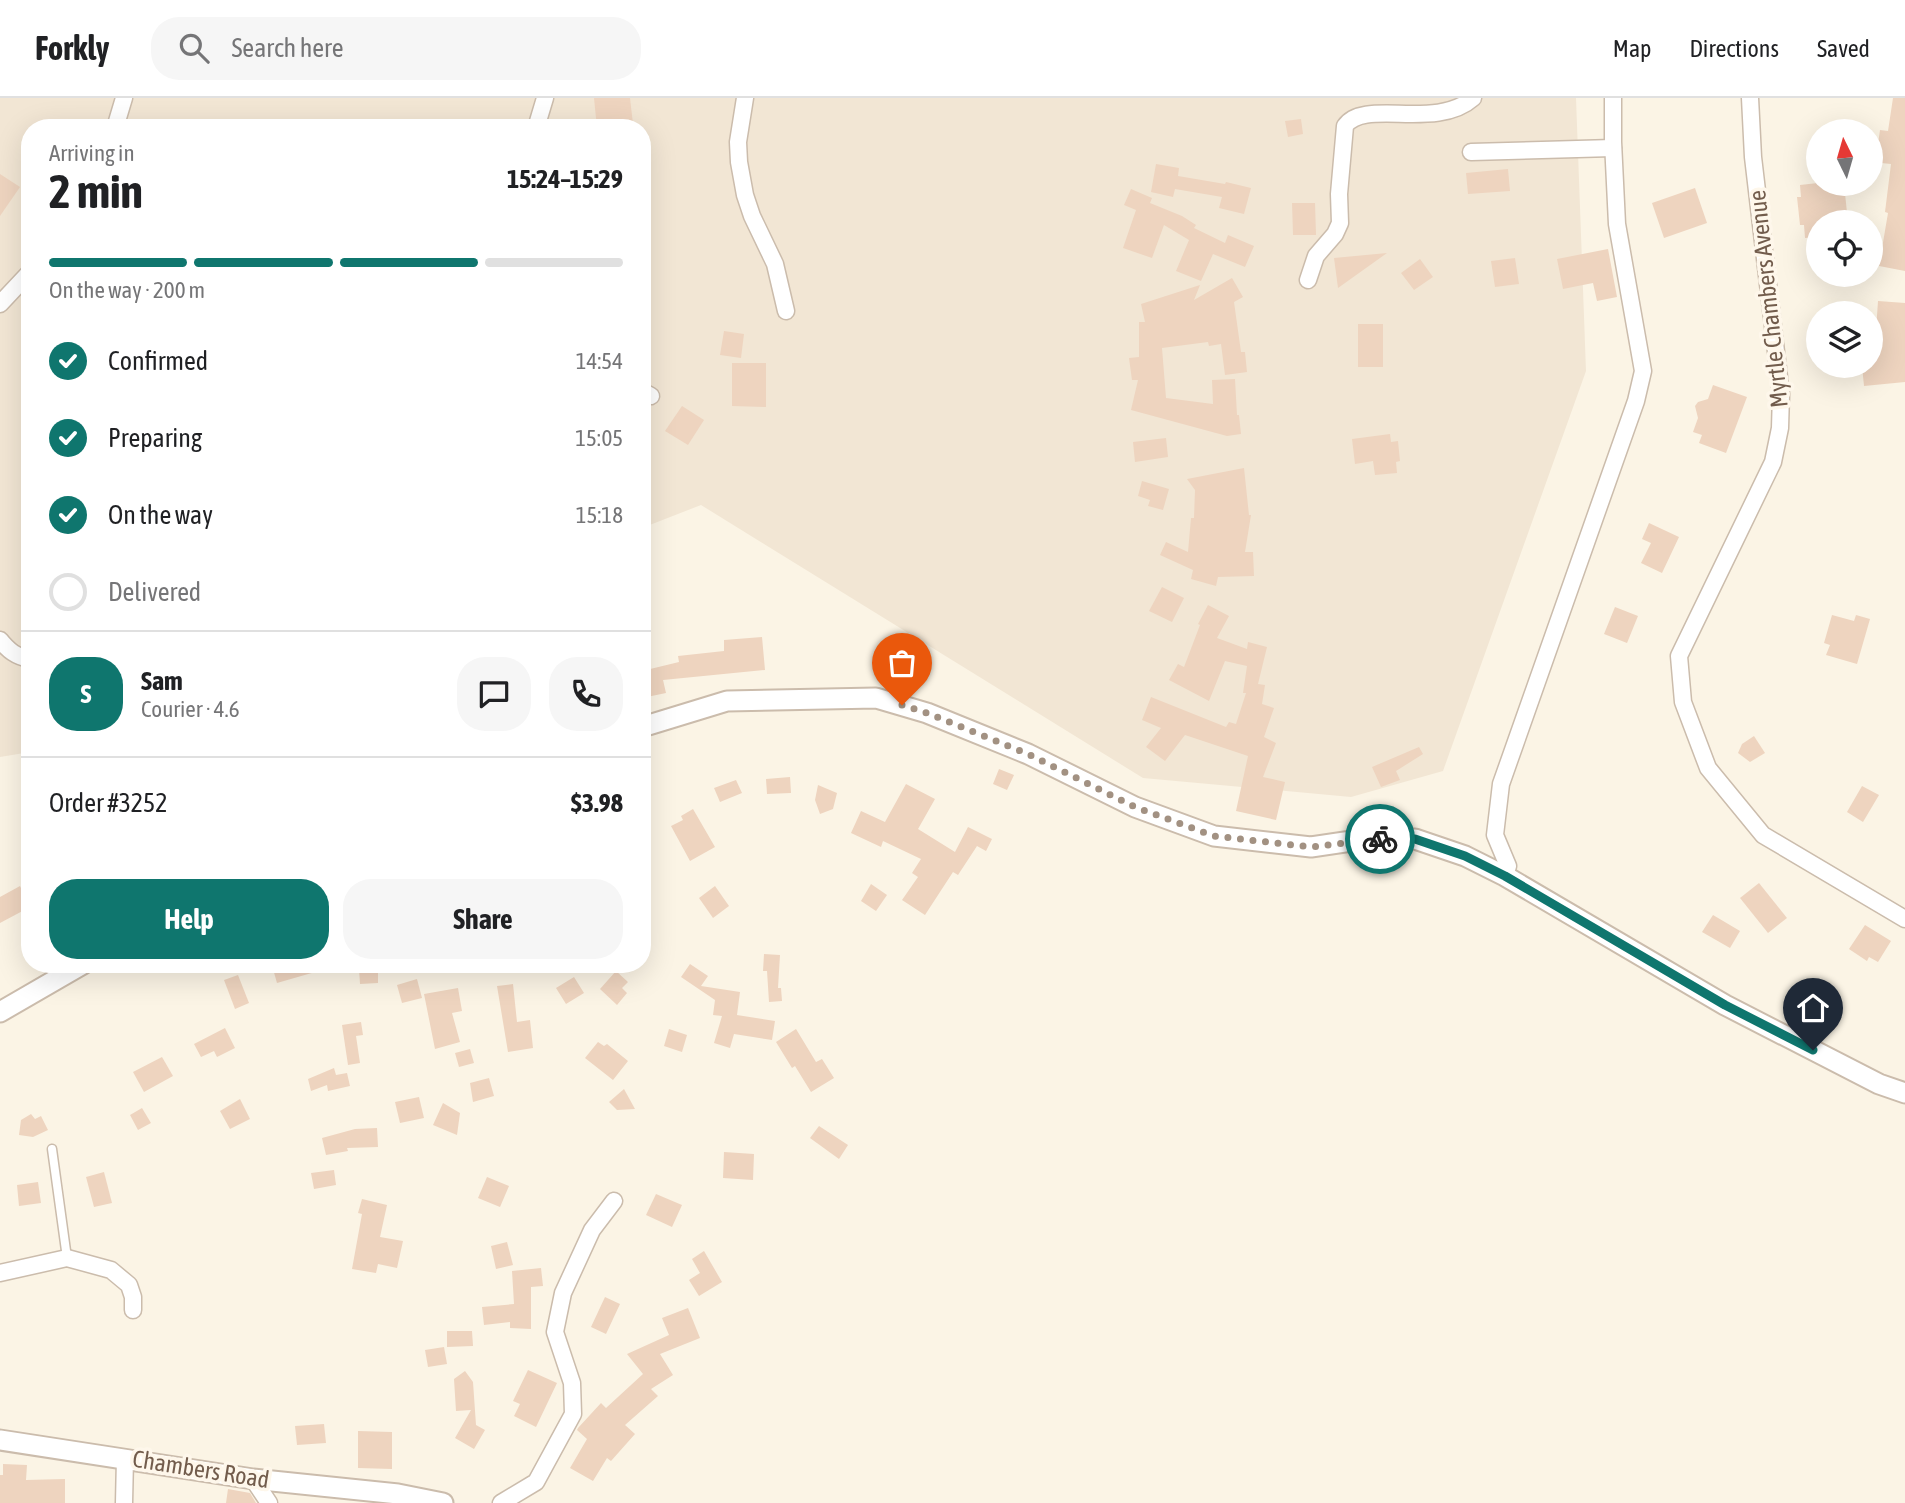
<!DOCTYPE html>
<meta charset="utf-8">
<style>
:root{--surface:#fff;--page:#f6f6f6;--text:#202124;--muted:#757577;--line:#e0e0e0;--accent:#0f766e}
body{margin:0;font-family:"Asap Condensed",sans-serif;background:var(--page);color:var(--text);height:100vh;display:flex;flex-direction:column;font-size:26px;white-space:nowrap}
*{box-sizing:border-box;margin:0}
p{font-size:23px;color:var(--muted)}
.icon{flex:none;width:38px;height:38px;fill:none;stroke:currentColor;stroke-width:2;stroke-linecap:round;stroke-linejoin:round}
.map{position:relative;flex:1;overflow:hidden}
.side{position:absolute;left:21px;top:21px;width:630px;height:854px;display:flex;flex-direction:column;background:var(--surface);border-radius:28px;box-shadow:0 7px 28px #0002}
.side>*{flex:none}
.needle{width:46px;rotate:355deg}
.controls{position:absolute;left:1806px;top:21px;display:grid;gap:14px}
.controls a{display:grid;place-items:center;width:77px;height:77px;border-radius:50%;background:var(--surface);box-shadow:0 7px 28px #0002;font-size:35px}
.pin{position:absolute;display:grid;place-items:center;width:60px;height:60px;color:#fff;margin:-72px -30px;border-radius:50% 50% 50% 0;rotate:-45deg;box-shadow:0 0 7px #0007}
.pin .icon{rotate:45deg}
.courier{position:absolute;display:grid;place-items:center;width:70px;height:70px;margin:-35px;border:5px solid #0f766e;border-radius:50%;background:#fff;color:#222;box-shadow:0 2px 9px #0007}
.head em{font-style:normal;font-weight:700}
.head div{display:flex;flex-direction:column-reverse}
.head{display:flex;align-items:center;justify-content:space-between;height:119px;padding:0 28px}
h1{font-size:46px;font-weight:700;line-height:52px}
.bar{display:grid;grid-template-columns:repeat(4,1fr);gap:10px 7px;align-content:center;height:84px;padding:0 28px}
.bar i{height:9px;border-radius:5px;background:var(--line)}
.bar .current{background:var(--accent)}
.bar p{grid-column:span 4}
.line{display:flex;align-items:center;gap:18px;padding:0 28px;border-top:2px solid var(--line)}
.line div{flex:1}
.round{display:grid;place-items:center;flex:none;width:74px;height:74px;border-radius:28px;background:var(--page)}
ol{padding:0 28px;list-style:none}
li{display:flex;align-items:center;gap:21px;height:77px}
li p{margin-inline-start:auto}
li .icon{padding:7px;border-radius:50%;background:var(--accent);color:#fff;stroke-width:4}
li:last-child{color:var(--muted)}
li i{width:38px;height:38px;border:4px solid var(--line);border-radius:50%}
.action{display:flex;gap:14px;margin-top:auto;padding:14px 28px}
.action a{flex:1;height:80px;border-radius:28px;background:var(--accent);color:#fff;font-size:28px;font-weight:700;line-height:80px;text-align:center}
.action a+a{background:var(--page);color:var(--text)}
header{display:flex;align-items:center;gap:42px;box-sizing:border-box;height:98px;padding:0 35px;background:var(--surface);border-bottom:2px solid var(--line)}
header strong{font-size:33px}
nav{display:flex;gap:38px;margin-inline-start:auto;font-size:24px}
.search{width:490px;height:63px;background:var(--page);display:flex;align-items:center;gap:18px;box-sizing:border-box;padding:0 24px;border-radius:28px;color:var(--muted);font-size:26px}
.map>svg:first-child{display:block}
.residential{fill:#f2e6d4}
.building{fill:#eed4bf}
.lines{fill:none;stroke-linecap:round;stroke-linejoin:round}
.service-casing{stroke:#cbbcac;stroke-width:11}
.minor-casing{stroke:#cbbcac;stroke-width:19}
.tertiary-casing{stroke:#cbbcac;stroke-width:23}
.service{stroke:#fff;stroke-width:8}
.minor{stroke:#fff;stroke-width:16}
.tertiary{stroke:#fff;stroke-width:19}
.done{stroke:#a29182;stroke-width:7;stroke-dasharray:0 12.6}
.route{stroke:#0f766e;stroke-width:9}
.labels{text-anchor:middle;dominant-baseline:central;stroke-width:7;stroke-linejoin:round;paint-order:stroke}
.street-label{font-size:24px;fill:#725c4c;stroke:#fef7eb}
</style>
<header>
<strong>Forkly</strong>
<div class="search"><svg class="icon" aria-label="search" viewBox="0 0 24 24"><circle cx="10" cy="10" r="6"/><path d="M15 15l6 6"/></svg>Search here</div>
<nav><a>Map</a><a>Directions</a><a>Saved</a></nav>
</header>
<div class="map">
<svg width="1905" height="1405" viewBox="0 0 1905 1405">
<rect width="100%" height="100%" fill="#fbf4e5"/>
<polygon class="residential" points="0,0 1576,0 1586,273 1443,673 1351,699 1143,680 701,407 642,430 642,30 30,30 30,654 0,659"/>
<g class="building">
<polygon points="594,0 630,0 633,26 597,30"/>
<polygon points="1893,0 1905,0 1905,173 1879,168 1888,115 1885,114 1891,66 1881,65 1882,61 1872,60 1874,46 1878,46 1880,32 1888,33"/>
<polygon points="1301,21 1303,36 1288,39 1285,23"/>
<polygon points="1156,66 1179,70 1178,78 1225,86 1226,84 1251,90 1244,116 1219,110 1222,99 1175,91 1173,99 1151,94"/>
<polygon points="1508,71 1510,93 1468,96 1466,75"/>
<polygon points="0,76 20,89 0,118"/>
<polygon points="1818,85 1844,86 1848,124 1818,124 1818,139 1805,140 1804,127 1800,127 1797,99 1801,99 1800,87"/>
<polygon points="1695,90 1707,125 1664,140 1652,105"/>
<polygon points="1131,91 1152,100 1150,105 1182,118 1196,127 1194,130 1225,145 1228,137 1254,148 1245,169 1213,156 1201,183 1176,173 1189,142 1164,127 1152,160 1123,150 1136,112 1124,107"/>
<polygon points="1292,105 1315,105 1316,137 1293,137"/>
<polygon points="1608,151 1617,199 1597,203 1593,185 1563,191 1557,161"/>
<polygon points="1387,155 1338,190 1334,160"/>
<polygon points="1515,160 1519,186 1495,189 1491,163"/>
<polygon points="1420,161 1433,179 1414,192 1401,175"/>
<polygon points="1232,180 1243,199 1234,204 1241,254 1245,254 1247,274 1225,277 1221,246 1209,248 1208,244 1162,250 1166,300 1213,306 1212,282 1235,281 1237,317 1239,317 1241,336 1227,338 1131,312 1138,282 1132,282 1129,260 1139,259 1139,224 1145,224 1141,206 1200,187 1194,202"/>
<polygon points="1878,203 1905,205 1905,284 1864,288 1862,268 1871,268 1871,262 1874,262"/>
<rect x="1358" y="226" width="25" height="43"/>
<polygon points="724,233 744,236 741,260 720,257"/>
<polygon points="732,265 766,265 766,309 732,308"/>
<polygon points="1713,287 1747,299 1726,355 1699,345 1702,337 1693,334 1698,320 1695,308 1698,304 1708,301"/>
<polygon points="682,308 704,322 688,347 665,333"/>
<polygon points="1390,336 1391,344 1398,343 1400,363 1396,364 1397,375 1375,377 1373,363 1355,366 1352,341"/>
<polygon points="1166,340 1168,359 1135,364 1133,344"/>
<polygon points="1244,370 1249,417 1251,417 1245,454 1253,454 1254,478 1218,479 1216,488 1191,481 1193,472 1160,457 1166,444 1188,454 1191,420 1194,420 1195,392 1187,381"/>
<polygon points="1142,383 1169,391 1163,412 1148,408 1150,402 1138,398"/>
<polygon points="1649,425 1679,439 1662,475 1641,465 1651,445 1642,441"/>
<polygon points="1162,489 1184,500 1172,524 1149,513"/>
<polygon points="1208,507 1229,518 1217,540 1247,551 1248,544 1267,549 1258,586 1265,587 1262,606 1274,610 1264,639 1276,645 1263,679 1285,684 1276,722 1236,713 1248,658 1185,637 1165,663 1146,649 1161,630 1142,622 1151,599 1226,629 1229,624 1236,626 1246,595 1243,595 1247,568 1225,563 1209,603 1169,582 1178,566 1184,569 1200,527 1198,526"/>
<polygon points="1615,509 1638,518 1627,545 1604,536"/>
<polygon points="1832,517 1854,523 1856,517 1870,521 1857,566 1826,557 1830,547 1824,545"/>
<polygon points="762,539 765,572 663,582 666,595 642,600 642,573 679,564 678,558 724,553 724,542"/>
<polygon points="1754,638 1765,655 1750,664 1738,655 1742,646"/>
<polygon points="1419,649 1423,656 1396,673 1400,682 1381,689 1372,669"/>
<polygon points="999,671 1014,677 1007,692 993,686"/>
<polygon points="790,679 791,695 767,696 766,681"/>
<polygon points="736,682 742,695 720,704 714,690"/>
<polygon points="906,686 935,701 918,731 955,754 968,729 992,741 986,753 977,748 958,777 953,774 925,817 902,802 918,779 912,775 921,761 883,743 881,749 851,735 861,713 885,724"/>
<polygon points="818,687 837,695 833,711 820,716 815,702"/>
<polygon points="1862,688 1879,697 1863,724 1847,714"/>
<polygon points="693,711 715,749 690,763 671,728 683,722 681,718"/>
<polygon points="1759,785 1787,820 1768,835 1740,800"/>
<polygon points="871,786 887,797 876,813 861,803"/>
<polygon points="20,788 30,809 0,825 0,799"/>
<polygon points="715,788 729,808 713,820 699,800"/>
<polygon points="1713,817 1740,833 1730,850 1702,834"/>
<polygon points="1865,827 1891,843 1878,864 1869,859 1867,863 1849,851"/>
<polygon points="764,856 780,857 778,890 781,890 782,903 769,904 767,873 763,873"/>
<polygon points="288,866 329,866 329,870 277,885 273,871"/>
<polygon points="690,866 708,878 701,888 740,894 737,917 775,923 772,942 734,936 730,950 714,945 722,918 713,917 715,902 681,879"/>
<polygon points="378,870 378,885 360,886 359,871"/>
<polygon points="616,873 628,884 622,890 627,895 617,907 600,891"/>
<polygon points="238,877 249,905 235,911 224,882"/>
<polygon points="574,879 584,895 566,906 556,890"/>
<polygon points="417,881 422,900 402,905 397,887"/>
<polygon points="513,886 517,924 530,922 533,950 508,954 497,888"/>
<polygon points="458,890 462,913 452,915 460,944 435,951 424,896"/>
<polygon points="361,924 363,937 356,938 360,965 348,967 342,927"/>
<polygon points="225,930 235,950 217,959 214,953 201,959 194,946"/>
<polygon points="669,931 687,937 682,954 664,948"/>
<polygon points="796,931 816,964 822,961 834,980 811,994 795,968 792,970 776,944"/>
<polygon points="598,944 604,948 607,946 628,963 613,982 585,960"/>
<polygon points="470,951 474,965 459,969 455,955"/>
<polygon points="162,959 173,978 144,994 133,974"/>
<polygon points="334,970 336,977 347,975 350,988 328,993 327,987 311,993 308,981"/>
<polygon points="489,980 494,998 473,1004 470,985"/>
<polygon points="624,991 635,1011 617,1012 609,1004"/>
<polygon points="419,999 424,1020 400,1025 395,1004"/>
<polygon points="240,1001 250,1021 230,1031 220,1013"/>
<polygon points="443,1005 460,1015 457,1037 433,1027"/>
<polygon points="142,1010 151,1025 138,1032 130,1017"/>
<polygon points="31,1016 35,1021 41,1018 48,1032 33,1039 19,1037 21,1022"/>
<polygon points="819,1028 848,1047 839,1061 810,1040"/>
<polygon points="377,1030 378,1049 347,1050 348,1053 326,1057 322,1040 355,1031"/>
<polygon points="724,1054 754,1056 753,1082 723,1080"/>
<polygon points="334,1072 336,1087 314,1091 311,1075"/>
<polygon points="104,1074 112,1105 94,1109 86,1079"/>
<polygon points="487,1079 509,1088 500,1109 478,1100"/>
<polygon points="38,1084 41,1105 19,1108 17,1087"/>
<polygon points="656,1096 682,1107 672,1129 646,1117"/>
<polygon points="362,1101 387,1107 380,1139 403,1143 397,1170 378,1166 376,1175 352,1171 362,1116 358,1115"/>
<polygon points="507,1144 513,1167 496,1171 491,1148"/>
<polygon points="704,1153 722,1184 699,1198 689,1182 700,1175 692,1161"/>
<polygon points="541,1170 543,1188 531,1189 531,1231 510,1230 510,1224 484,1227 482,1209 514,1206 512,1173"/>
<polygon points="605,1199 620,1206 606,1236 591,1229"/>
<polygon points="688,1210 700,1240 660,1256 673,1277 651,1291 658,1298 625,1327 635,1336 611,1363 607,1360 593,1383 570,1370 587,1341 577,1332 578,1330 601,1305 606,1310 643,1276 627,1256 669,1237 662,1220"/>
<polygon points="447,1233 472,1233 473,1248 447,1249"/>
<polygon points="444,1249 447,1266 428,1269 425,1252"/>
<polygon points="528,1272 557,1285 536,1329 514,1318 520,1306 513,1303"/>
<polygon points="465,1273 473,1284 476,1327 485,1332 474,1351 455,1340 471,1312 456,1313 454,1281"/>
<polygon points="324,1326 326,1345 297,1347 295,1328"/>
<polygon points="358,1333 392,1334 392,1371 358,1370"/>
<polygon points="3,1366 27,1367 26,1382 65,1381 65,1405 0,1405 0,1377 3,1377"/>
<polygon points="228,1391 250,1395 256,1405 226,1405"/>
</g>
<g class="lines">
<defs>
<polyline id="service" points="52,1051 67,1160"/>
<g id="minor">
<polyline points="745,0 738,44 739,64 745,97 752,118 775,166 786,213"/>
<polyline points="1750,0 1753,59 1781,296 1780,330 1773,364 1679,558 1683,604 1708,670 1763,737 1905,821"/>
<polyline points="115,30 124,0"/>
<polyline points="536,30 545,0"/>
<polyline points="1471,54 1613,50"/>
<path d="M1308,182L1316,158L1335,136L1340,125L1339,96L1345,28C1364,0 1436,33 1473,0"/>
<polyline points="0,206 30,174"/>
<polyline points="642,293 651,298"/>
<path d="M0,542C8,552 16,559 30,561"/>
<polyline points="1505,778 1508,768 1495,737 1501,686 1636,303 1643,273 1617,126 1613,44 1613,0"/>
<polyline points="0,1175 67,1160 111,1172 129,1187 133,1199 133,1212"/>
<polyline points="253,1381 269,1405"/>
<polyline points="124,1405 125,1360"/>
<polyline points="501,1405 536,1384 573,1316 572,1285 555,1234 563,1195 592,1132 614,1103"/>
</g>
<g id="tertiary">
<polyline points="642,629 727,603 876,600 927,615 1028,656 1135,709 1214,738 1311,749 1365,741 1415,741 1465,758 1505,778 1725,907 1879,986 1905,995"/>
<polyline points="0,914 83,866"/>
<polyline points="0,1342 253,1381 398,1396 443,1405"/>
</g>
</defs>
<use href="#service" class="service-casing"/>
<use href="#minor" class="minor-casing"/>
<use href="#tertiary" class="tertiary-casing"/>
<use href="#service" class="service"/>
<use href="#minor" class="minor"/>
<use href="#tertiary" class="tertiary"/>
</g>
<g class="lines">
<polyline class="done" points="902,607 927,615 1028,656 1135,709 1214,738 1311,749 1380,741"/>
<polyline class="route" points="1380,741 1415,741 1465,758 1505,778 1725,907 1813,952"/>
</g>
<g class="labels">
<g class="street-label">
<text transform="translate(1768 201) rotate(-96)">Myrtle Chambers Avenue</text>
<text transform="translate(201 1371) rotate(9)">Chambers Road</text>
</g>
</g>
</svg>
<div class="controls">
<a><svg class="needle" viewBox="-14 -14 28 28"><path d="M0-13l5 13h-10z" fill="#e53935"/><path d="M0 13l5-13h-10z" fill="#757577"/></svg></a>
<a><svg class="icon" aria-label="locate" viewBox="0 0 24 24"><circle cx="12" cy="12" r="6"/><path d="M12 2v4M12 18v4M2 12h4M18 12h4"/></svg></a>
<a><svg class="icon" aria-label="layers" viewBox="0 0 24 24"><path d="M12 4l9 5-9 5-9-5zM3 14l9 5 9-5"/></svg></a>
</div>
<div class="pin" style="left:902px;top:607px;background:#ea580c"><svg class="icon" aria-label="bag" viewBox="0 0 24 24"><path d="M5 8h14l-1 12H6zM9 8a3 3 0 0 1 6 0"/></svg></div>
<div class="pin" style="left:1813px;top:952px;background:#1f2937"><svg class="icon" aria-label="home" viewBox="0 0 24 24"><path d="M3 11l9-7 9 7M6 9v11h12V9"/></svg></div>
<div class="courier" style="left:1380px;top:741px"><svg class="icon" aria-label="bike" viewBox="0 0 24 24"><circle cx="6" cy="16" r="4"/><circle cx="18" cy="16" r="4"/><path d="M6 16l4-8h5l3 8M10 8l3 8H6M13 5h3"/></svg></div>
<section class="side">
<div class="head"><div><h1>2 min</h1><p>Arriving in</p></div><em>15:24–15:29</em></div>
<div class="bar"><i class="current"></i><i class="current"></i><i class="current"></i><i></i><p>On the way · 200 m</p></div>
<ol>
<li><svg class="icon" aria-label="check" viewBox="0 0 24 24"><path d="M5 12l5 5 9-10"/></svg>Confirmed<p>14:54</p></li>
<li><svg class="icon" aria-label="check" viewBox="0 0 24 24"><path d="M5 12l5 5 9-10"/></svg>Preparing<p>15:05</p></li>
<li><svg class="icon" aria-label="check" viewBox="0 0 24 24"><path d="M5 12l5 5 9-10"/></svg>On the way<p>15:18</p></li>
<li><i></i>Delivered</li>
</ol>
<div class="line" style="height:126px"><b class="round" style="background:var(--accent);color:#fff">S</b><div><b>Sam</b><p>Courier · 4.6</p></div><a class="round"><svg class="icon" aria-label="chat" viewBox="0 0 24 24"><path d="M4 5h16v11H9l-5 4z"/></svg></a><a class="round"><svg class="icon" aria-label="phone" viewBox="0 0 24 24"><path d="M5 4h4l2 5-3 2q2 4 5 5l2-3 5 2v4C11 20 4 13 5 4z"/></svg></a></div>
<div class="line" style="height:91px"><div>Order #3252</div><b>$3.98</b></div>
<div class="action"><a>Help</a><a>Share</a></div>
</section>
</div>
